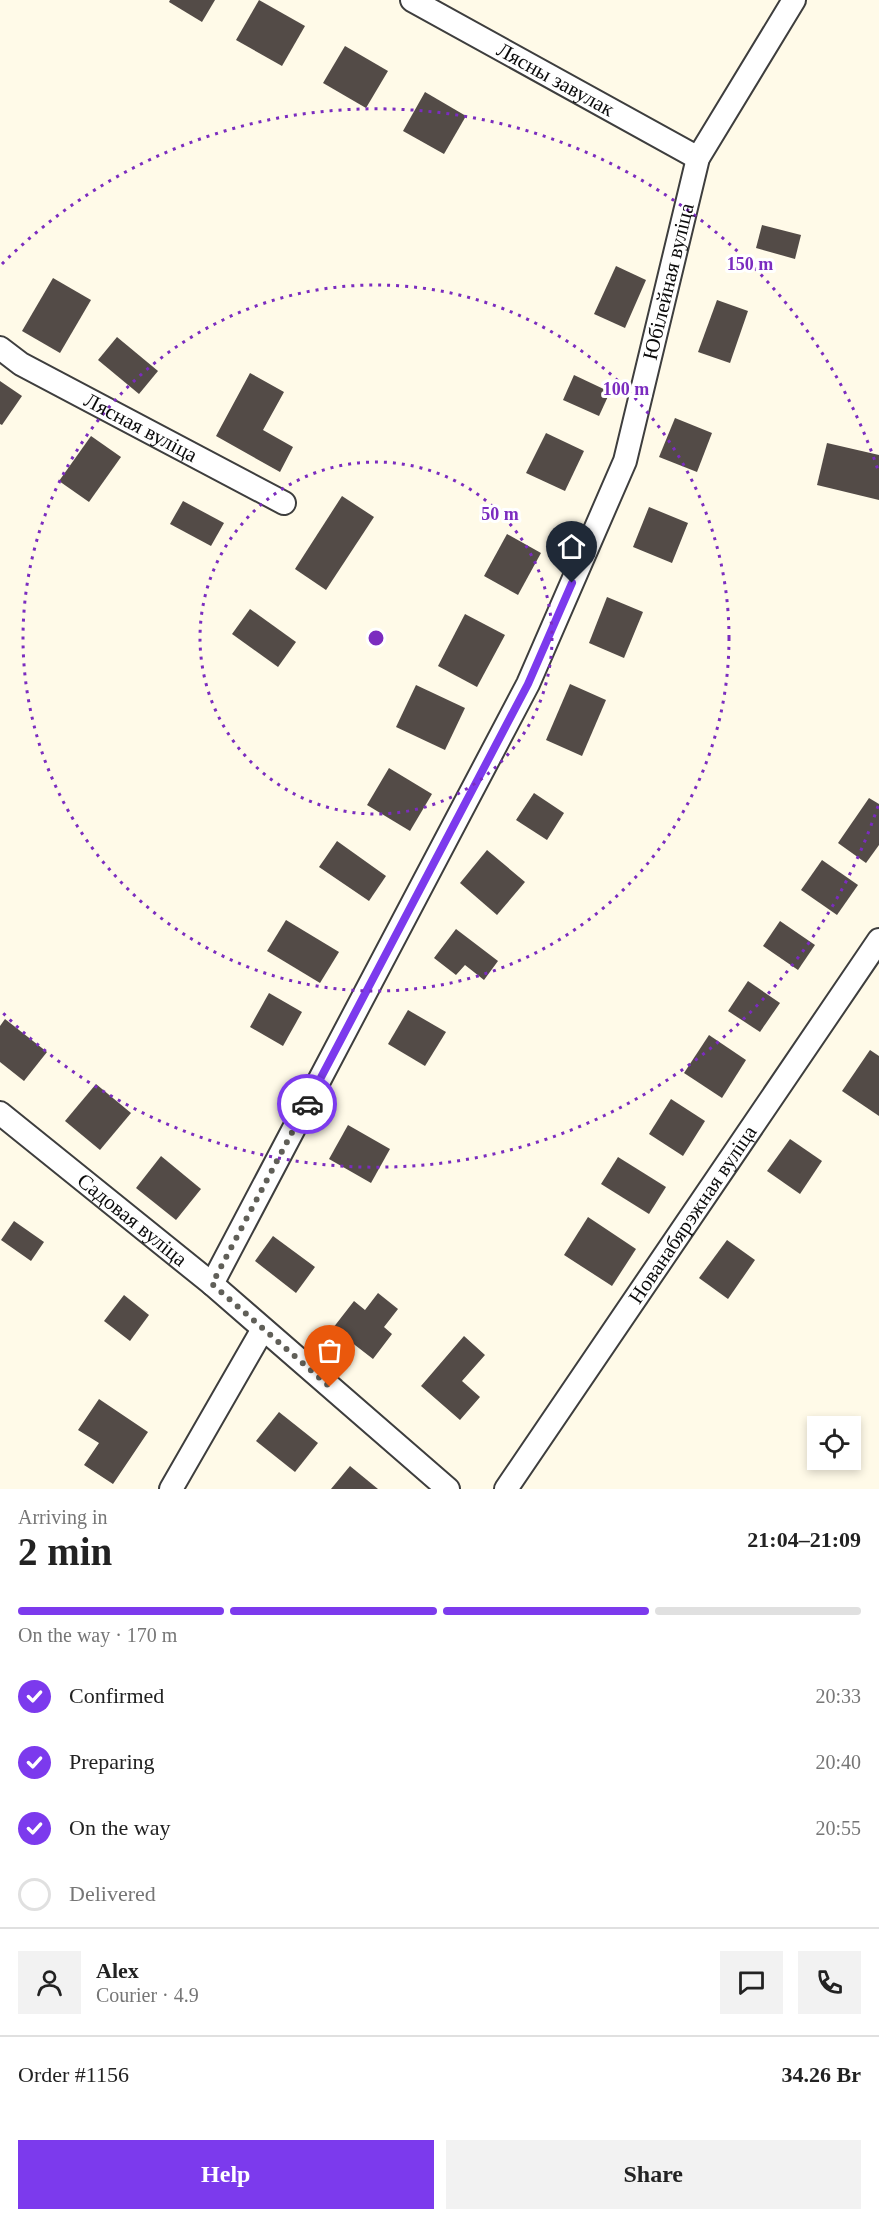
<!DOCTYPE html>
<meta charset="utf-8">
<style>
:root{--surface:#fff;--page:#f2f2f2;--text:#222;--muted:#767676;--line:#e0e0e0;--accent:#7c3aed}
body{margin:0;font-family:Georgia,serif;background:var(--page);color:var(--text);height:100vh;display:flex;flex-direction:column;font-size:22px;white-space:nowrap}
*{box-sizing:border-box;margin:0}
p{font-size:20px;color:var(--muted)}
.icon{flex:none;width:33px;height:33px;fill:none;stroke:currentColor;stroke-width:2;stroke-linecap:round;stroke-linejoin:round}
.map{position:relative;height:1489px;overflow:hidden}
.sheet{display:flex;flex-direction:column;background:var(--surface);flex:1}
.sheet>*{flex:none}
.controls{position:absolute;left:807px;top:1416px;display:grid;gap:12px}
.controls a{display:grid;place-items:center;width:54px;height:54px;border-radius:0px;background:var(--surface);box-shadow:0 3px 9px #0003;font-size:30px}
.pin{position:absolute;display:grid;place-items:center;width:51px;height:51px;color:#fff;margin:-62px -26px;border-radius:50% 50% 50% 0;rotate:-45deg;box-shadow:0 0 6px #0007}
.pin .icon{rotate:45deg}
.courier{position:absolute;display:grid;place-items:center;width:60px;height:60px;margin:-30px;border:4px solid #7c3aed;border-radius:50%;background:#fff;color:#222;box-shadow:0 2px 8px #0007}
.head em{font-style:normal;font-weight:800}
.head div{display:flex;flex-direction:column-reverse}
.head{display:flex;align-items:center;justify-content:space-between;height:102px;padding:0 18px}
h1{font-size:39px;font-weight:800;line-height:45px}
.bar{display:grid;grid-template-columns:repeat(4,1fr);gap:9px 6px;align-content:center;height:72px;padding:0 18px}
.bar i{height:8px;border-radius:4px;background:var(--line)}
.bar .on{background:var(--accent)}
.bar p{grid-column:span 4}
.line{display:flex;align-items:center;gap:15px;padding:0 18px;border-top:2px solid var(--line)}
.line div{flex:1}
.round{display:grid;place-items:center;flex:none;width:63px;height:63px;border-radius:0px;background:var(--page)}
ol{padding:0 18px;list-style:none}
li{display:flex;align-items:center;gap:18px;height:66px}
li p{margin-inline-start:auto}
li .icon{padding:6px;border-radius:50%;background:var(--accent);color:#fff;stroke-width:4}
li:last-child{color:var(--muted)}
li i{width:33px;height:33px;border:3px solid var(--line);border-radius:50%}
.action{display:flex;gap:12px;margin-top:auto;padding:12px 18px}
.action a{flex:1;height:69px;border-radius:0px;background:var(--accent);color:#fff;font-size:24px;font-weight:800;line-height:69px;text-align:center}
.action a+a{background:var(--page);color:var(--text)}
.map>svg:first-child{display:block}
.building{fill:#534b47}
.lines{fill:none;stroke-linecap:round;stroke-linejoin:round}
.minor-casing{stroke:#3e3e3e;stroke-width:26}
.minor{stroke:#fff;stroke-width:22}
.done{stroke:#605f58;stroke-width:6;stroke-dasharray:0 10.8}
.route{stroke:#7c3aed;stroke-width:8}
.ring{fill:none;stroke:#7b2cbf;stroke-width:3;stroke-dasharray:3 6}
.labels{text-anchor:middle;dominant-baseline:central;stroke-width:6;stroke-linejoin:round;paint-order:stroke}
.street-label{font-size:21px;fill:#0b0b0b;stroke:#fff}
.centre{fill:#7b2cbf;stroke:#fff;stroke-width:3}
.ring-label{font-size:18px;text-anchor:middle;font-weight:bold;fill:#7b2cbf;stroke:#fff;stroke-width:6;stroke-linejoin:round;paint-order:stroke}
</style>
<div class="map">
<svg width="879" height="1489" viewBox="0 0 879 1489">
<rect width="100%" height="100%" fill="#fffae8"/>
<g class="building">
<polygon points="170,0 215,0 202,22 169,2"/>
<polygon points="259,0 305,26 282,66 236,40"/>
<polygon points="345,46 388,71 366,108 323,83"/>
<polygon points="425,92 466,116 444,154 403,131"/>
<polygon points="762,225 801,235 795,259 756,248"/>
<polygon points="616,266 646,280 625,328 594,314"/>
<polygon points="53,278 91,300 60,353 22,331"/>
<polygon points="717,300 748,311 730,363 698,352"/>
<polygon points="117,337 158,371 139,394 98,360"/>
<polygon points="250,373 284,392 263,430 293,447 280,472 216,436"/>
<polygon points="574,375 610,392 599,416 563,400"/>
<polygon points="0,381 22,396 2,425 0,424"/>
<polygon points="675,418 712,433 697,472 659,457"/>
<polygon points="546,433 584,451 565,491 526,473"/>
<polygon points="91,436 121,457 89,502 59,481"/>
<polygon points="827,443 879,455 879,500 817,485"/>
<polygon points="342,496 374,517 326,590 295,569"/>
<polygon points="183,501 224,523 211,546 170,524"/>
<polygon points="649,507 688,523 672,563 633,547"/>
<polygon points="507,534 541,553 518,595 484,576"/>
<polygon points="607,597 643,612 624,658 589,643"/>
<polygon points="250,609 296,642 278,667 232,634"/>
<polygon points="465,614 505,635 477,687 438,666"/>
<polygon points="570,684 606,700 582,756 546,740"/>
<polygon points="416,685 465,708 445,750 396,727"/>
<polygon points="389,768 432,794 410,831 367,805"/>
<polygon points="534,793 564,813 547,840 516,820"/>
<polygon points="869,798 879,804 879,845 866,863 838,843"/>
<polygon points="337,841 386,876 369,901 319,867"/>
<polygon points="487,850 525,882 497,915 460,883"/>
<polygon points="822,860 858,885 837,915 801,890"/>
<polygon points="286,920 339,952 320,983 267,951"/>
<polygon points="780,921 815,945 798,970 763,946"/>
<polygon points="456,929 498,961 484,980 465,965 456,975 434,958"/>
<polygon points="748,981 780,1003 760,1032 728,1011"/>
<polygon points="269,993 302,1012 283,1046 250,1027"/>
<polygon points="408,1010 446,1032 425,1066 388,1044"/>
<polygon points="5,1019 47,1052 24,1081 0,1062 0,1026"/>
<polygon points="709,1035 746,1060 722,1098 684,1073"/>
<polygon points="870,1050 879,1056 879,1116 842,1091"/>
<polygon points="96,1084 131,1113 100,1150 65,1121"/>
<polygon points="671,1099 705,1121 683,1156 649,1134"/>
<polygon points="348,1125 390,1149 371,1183 329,1159"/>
<polygon points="790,1139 822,1161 800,1194 767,1171"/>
<polygon points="161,1156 201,1189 176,1220 136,1188"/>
<polygon points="618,1157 666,1187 649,1214 601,1184"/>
<polygon points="588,1217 636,1249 612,1286 564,1255"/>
<polygon points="14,1221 44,1242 31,1261 1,1240"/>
<polygon points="273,1236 315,1267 296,1293 255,1261"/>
<polygon points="727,1240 755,1260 728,1299 699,1278"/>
<polygon points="378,1293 398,1309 384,1327 392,1334 373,1359 333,1328 354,1301 365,1310"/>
<polygon points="124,1295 149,1315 130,1341 104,1321"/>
<polygon points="464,1336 485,1355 462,1381 480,1397 460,1420 421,1386"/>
<polygon points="99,1399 148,1432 113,1484 84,1465 99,1443 78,1430"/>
<polygon points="279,1412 318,1443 295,1472 256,1441"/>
<polygon points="350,1466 378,1489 331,1489"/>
</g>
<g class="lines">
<defs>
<g id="minor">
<path id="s1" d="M412,0L698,158"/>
<path id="s2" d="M0,348L21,364L284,503"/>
<path id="s3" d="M0,1113L212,1284L448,1489"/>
<path id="s4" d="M212,1284L528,684L625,461L698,158L794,0"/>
<polyline points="171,1489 263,1329"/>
<path id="s5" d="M506,1489L879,940"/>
</g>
</defs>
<use href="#minor" class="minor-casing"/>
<use href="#minor" class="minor"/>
</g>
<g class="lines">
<polyline class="done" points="307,1104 212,1284 330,1387"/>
<polyline class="route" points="307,1104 528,684 572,583"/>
</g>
<g class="ring">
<circle cx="376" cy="638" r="176"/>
<circle cx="376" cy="638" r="353"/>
<path d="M878 806A529 529 0 0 1 2 1012M2 264A529 529 0 0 1 878 470"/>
</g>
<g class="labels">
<g class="street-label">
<text stroke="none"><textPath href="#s1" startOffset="164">Лясны завулак</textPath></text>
<text stroke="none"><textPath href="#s4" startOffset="1106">Юбілейная вуліца</textPath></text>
<text stroke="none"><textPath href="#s2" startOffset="162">Лясная вуліца</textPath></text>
<text stroke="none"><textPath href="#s5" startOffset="332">Нованабярэжная вуліца</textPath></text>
<text stroke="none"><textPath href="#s3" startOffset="170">Садовая вуліца</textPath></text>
</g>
</g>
<circle cx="376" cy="638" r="9" class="centre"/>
<g class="ring-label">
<text x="750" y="270">150 m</text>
<text x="626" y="395">100 m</text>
<text x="500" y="520">50 m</text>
</g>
</svg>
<div class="controls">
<a><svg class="icon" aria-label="locate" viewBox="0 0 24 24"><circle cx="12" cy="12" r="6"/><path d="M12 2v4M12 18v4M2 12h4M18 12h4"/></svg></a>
</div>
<div class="pin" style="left:330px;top:1387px;background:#ea580c"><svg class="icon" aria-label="bag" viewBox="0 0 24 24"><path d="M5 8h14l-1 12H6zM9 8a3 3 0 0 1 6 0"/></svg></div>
<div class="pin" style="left:572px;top:583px;background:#1f2937"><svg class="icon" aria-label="home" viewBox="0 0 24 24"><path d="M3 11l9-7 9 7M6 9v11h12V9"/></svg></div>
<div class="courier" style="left:307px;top:1104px"><svg class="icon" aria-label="car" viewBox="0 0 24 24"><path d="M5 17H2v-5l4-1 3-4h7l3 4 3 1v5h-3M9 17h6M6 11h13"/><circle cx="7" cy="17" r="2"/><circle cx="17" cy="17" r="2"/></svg></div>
</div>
<section class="sheet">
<div class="head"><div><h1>2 min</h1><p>Arriving in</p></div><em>21:04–21:09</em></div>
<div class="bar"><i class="on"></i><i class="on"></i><i class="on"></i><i></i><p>On the way · 170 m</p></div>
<ol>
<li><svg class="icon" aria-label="check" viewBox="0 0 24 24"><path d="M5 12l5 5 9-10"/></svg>Confirmed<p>20:33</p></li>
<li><svg class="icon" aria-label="check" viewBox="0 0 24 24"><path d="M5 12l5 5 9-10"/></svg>Preparing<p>20:40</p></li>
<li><svg class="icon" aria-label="check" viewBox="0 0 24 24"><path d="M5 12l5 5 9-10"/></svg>On the way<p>20:55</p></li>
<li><i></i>Delivered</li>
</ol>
<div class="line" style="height:108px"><a class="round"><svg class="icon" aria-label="person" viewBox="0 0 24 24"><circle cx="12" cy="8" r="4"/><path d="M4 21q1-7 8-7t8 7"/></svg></a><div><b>Alex</b><p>Courier · 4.9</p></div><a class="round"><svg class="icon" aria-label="chat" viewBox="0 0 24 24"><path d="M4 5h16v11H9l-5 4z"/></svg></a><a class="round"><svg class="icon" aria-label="phone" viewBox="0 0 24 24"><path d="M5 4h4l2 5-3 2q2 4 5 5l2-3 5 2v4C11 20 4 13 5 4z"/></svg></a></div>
<div class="line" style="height:78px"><div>Order #1156</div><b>34.26 Br</b></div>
<div class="action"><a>Help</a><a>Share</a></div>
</section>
